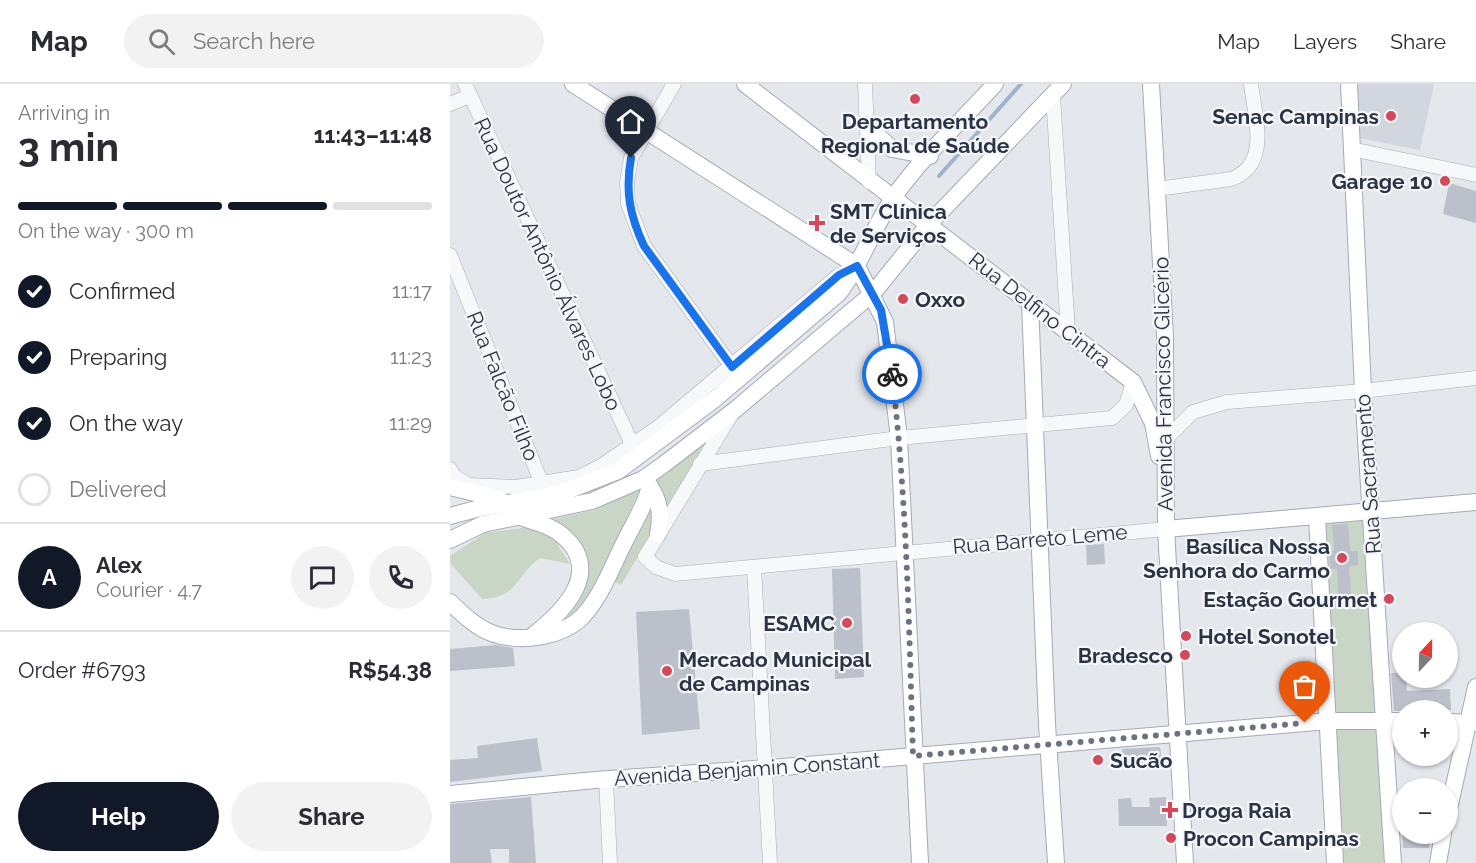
<!DOCTYPE html>
<meta charset="utf-8">
<style>
:root{--surface:#fff;--page:#f2f2f3;--text:#2b2b33;--muted:#7c7c81;--line:#e1e1e2;--accent:#111827}
body{margin:0;font-family:Raleway,sans-serif;background:var(--page);color:var(--text);height:100vh;display:flex;flex-direction:column;font-size:22px;white-space:nowrap}
*{box-sizing:border-box;margin:0}
p{font-size:20px;color:var(--muted)}
.icon{flex:none;width:33px;height:33px;fill:none;stroke:currentColor;stroke-width:2;stroke-linecap:round;stroke-linejoin:round}
.map{position:relative;flex:1;overflow:hidden}
.panel{display:flex;flex-direction:column;background:var(--surface);width:450px}
.panel>*{flex:none}
.needle{width:39px;rotate:22deg}
.tools{position:absolute;left:942px;top:538px;display:grid;gap:12px}
.tools a{display:grid;place-items:center;width:66px;height:66px;border-radius:50%;background:var(--surface);box-shadow:0 2px 4px #0004;font-size:30px}
.pin{position:absolute;display:grid;place-items:center;width:51px;height:51px;color:#fff;margin:-62px -26px;border-radius:50% 50% 50% 0;rotate:-45deg;box-shadow:0 0 6px #0007}
.pin .icon{rotate:45deg}
.courier{position:absolute;display:grid;place-items:center;width:60px;height:60px;margin:-30px;border:4px solid #1a73e8;border-radius:50%;background:#fff;color:#222;box-shadow:0 2px 8px #0007}
.summary em{font-style:normal;font-weight:700}
.summary div{display:flex;flex-direction:column-reverse}
.summary{display:flex;align-items:center;justify-content:space-between;height:102px;padding:0 18px}
h1{font-size:39px;font-weight:700;line-height:45px}
.bar{display:grid;grid-template-columns:repeat(4,1fr);gap:9px 6px;align-content:center;height:72px;padding:0 18px}
.bar i{height:8px;border-radius:4px;background:var(--line)}
.bar .selected{background:var(--accent)}
.bar p{grid-column:span 4}
.line{display:flex;align-items:center;gap:15px;padding:0 18px;border-top:2px solid var(--line)}
.line div{flex:1}
.round{display:grid;place-items:center;flex:none;width:63px;height:63px;border-radius:32px;background:var(--page)}
ol{padding:0 18px;list-style:none}
li{display:flex;align-items:center;gap:18px;height:66px}
li p{margin-inline-start:auto}
li .icon{padding:6px;border-radius:50%;background:var(--accent);color:#fff;stroke-width:4}
li:last-child{color:var(--muted)}
li i{width:33px;height:33px;border:3px solid var(--line);border-radius:50%}
.cta{display:flex;gap:12px;margin-top:auto;padding:12px 18px}
.cta a{flex:1;height:69px;border-radius:36px;background:var(--accent);color:#fff;font-size:24px;font-weight:700;line-height:69px;text-align:center}
.cta a+a{background:var(--page);color:var(--text)}
header{display:flex;align-items:center;gap:36px;box-sizing:border-box;height:84px;padding:0 30px;background:var(--surface);border-bottom:2px solid var(--line)}
header strong{font-size:28px}
nav{display:flex;gap:33px;margin-inline-start:auto;font-size:21px}
.search{width:420px;height:54px;background:var(--page);display:flex;align-items:center;gap:15px;box-sizing:border-box;padding:0 21px;border-radius:33px;color:var(--muted);font-size:22px}
main{display:flex;flex:1;min-height:0}
.map>svg:first-child{display:block}
.built{fill:#d2d6de}
.green{fill:#c9d6c5}
.lines{fill:none;stroke-linecap:round;stroke-linejoin:round}
.stream{stroke:#9fb4cc;stroke-width:4}
.building{fill:#bbc0ca}
.minor-casing{stroke:#a9aeb7;stroke-width:15}
.major-casing{stroke:#a3abb8;stroke-width:18}
.minor{stroke:#f7f8fa;stroke-width:14}
.major{stroke:#fff;stroke-width:16}
.done{stroke:#6c737f;stroke-width:6;stroke-dasharray:0 10.8}
.route{stroke:#1a73e8;stroke-width:8}
.poi-dot{fill:#d1495b;stroke:#f4f6f9;stroke-width:2}
.labels{text-anchor:middle;dominant-baseline:central;stroke-width:4.5;stroke-linejoin:round;paint-order:stroke}
.poi-label{font-size:21px;font-weight:bold;fill:#2b3445;stroke:#f4f6f9;text-anchor:start}
.street-label{font-size:21px;fill:#2b3445;stroke:#f4f6f9}
</style>
<header>
<strong>Map</strong>
<div class="search"><svg class="icon" aria-label="search" viewBox="0 0 24 24"><circle cx="10" cy="10" r="6"/><path d="M15 15l6 6"/></svg>Search here</div>
<nav><a>Map</a><a>Layers</a><a>Share</a></nav>
</header>
<main>
<section class="panel">
<div class="summary"><div><h1>3 min</h1><p>Arriving in</p></div><em>11:43–11:48</em></div>
<div class="bar"><i class="selected"></i><i class="selected"></i><i class="selected"></i><i></i><p>On the way · 300 m</p></div>
<ol>
<li><svg class="icon" aria-label="check" viewBox="0 0 24 24"><path d="M5 12l5 5 9-10"/></svg>Confirmed<p>11:17</p></li>
<li><svg class="icon" aria-label="check" viewBox="0 0 24 24"><path d="M5 12l5 5 9-10"/></svg>Preparing<p>11:23</p></li>
<li><svg class="icon" aria-label="check" viewBox="0 0 24 24"><path d="M5 12l5 5 9-10"/></svg>On the way<p>11:29</p></li>
<li><i></i>Delivered</li>
</ol>
<div class="line" style="height:108px"><b class="round" style="background:var(--accent);color:#fff">A</b><div><b>Alex</b><p>Courier · 4.7</p></div><a class="round"><svg class="icon" aria-label="chat" viewBox="0 0 24 24"><path d="M4 5h16v11H9l-5 4z"/></svg></a><a class="round"><svg class="icon" aria-label="phone" viewBox="0 0 24 24"><path d="M5 4h4l2 5-3 2q2 4 5 5l2-3 5 2v4C11 20 4 13 5 4z"/></svg></a></div>
<div class="line" style="height:78px"><div>Order #6793</div><b>R$54.38</b></div>
<div class="cta"><a>Help</a><a>Share</a></div>
</section>
<div class="map">
<svg width="1026" height="779" viewBox="0 0 1026 779">
<rect width="100%" height="100%" fill="#e4e7ec"/>
<polygon class="built" points="905,0 984,0 970,66 904,53"/>
<g class="green">
<polygon points="260,351 171,501 162,496 202,396"/>
<polygon points="191,403 144,507 122,534 104,543 123,525 137,487 134,465 104,435 145,426"/>
<polygon points="919,427 942,779 882,779 867,433"/>
<path d="M79,443L104,455L120,480L90,474C64,493 69,513 32,515L0,479V472L35,449Z"/>
</g>
<g class="lines">
<polyline class="stream" points="489,92 571,0"/>
</g>
<g class="building">
<polygon points="999,99 1026,107 1026,139 993,130"/>
<polygon points="898,440 900,467 908,467 908,481 899,482 902,523 889,524 887,485 880,485 879,467 884,467 882,441"/>
<polygon points="654,460 655,480 637,481 636,461"/>
<polygon points="410,484 414,593 385,595 382,485"/>
<polygon points="239,525 250,645 192,651 186,528"/>
<polygon points="46,561 63,564 65,582 0,587 0,565"/>
<polygon points="941,589 952,589 952,594 956,594 957,607 1000,605 1001,626 944,627"/>
<polygon points="87,654 92,687 0,698 0,676 28,674 27,662"/>
<polygon points="710,663 712,679 673,681 672,665"/>
<polygon points="81,713 86,779 59,779 59,765 40,765 42,779 0,779 0,720"/>
<polygon points="716,713 717,742 669,742 668,715 681,714 682,723 700,723 699,714"/>
<polygon points="950,724 952,725 952,750 982,750 979,764 953,764"/>
</g>
<g class="lines">
<defs>
<g id="minor">
<polyline points="15,0 182,360"/>
<polyline points="224,0 181,74 177,98 178,120 194,162 282,283"/>
<polyline points="415,0 419,98"/>
<polyline points="603,11 618,248"/>
<polyline points="0,20 19,12"/>
<polyline points="901,65 1026,91"/>
<path d="M707,105L781,95C821,81 805,33 801,0"/>
<polyline points="0,171 92,400"/>
<polyline points="281,331 195,473 206,483 225,490 716,445"/>
<polyline points="717,354 743,328 777,318 913,307 1026,294"/>
<polyline points="250,380 449,354 662,334 676,321 683,298"/>
<polyline points="0,385 4,392 18,401 66,403 129,393 151,382 207,344 389,191 405,184"/>
<polyline points="304,483 320,779"/>
<polyline points="156,695 160,779"/>
</g>
<g id="major">
<polyline points="123,0 407,182 435,238 449,354 470,779"/>
<polyline points="295,0 683,298 703,339 709,372"/>
<polyline points="701,0 715,252 716,445 735,779"/>
<polyline points="899,0 913,307 943,779"/>
<polyline points="417,42 442,65 480,72"/>
<polyline points="580,219 597,640 606,779"/>
<path d="M196,398C210,413 212,430 208,450"/>
<polyline points="0,403 50,415"/>
<path d="M0,432L30,424L109,410L168,387L265,315L389,209C412,179 423,143 444,113C472,72 512,37 545,0"/>
<polyline points="867,433 885,779"/>
<path d="M73,434C85,438 98,441 108,448C157,484 115,527 81,553"/>
<polyline points="716,445 1026,418"/>
<polyline points="0,456 33,440 142,417 193,395 213,381 286,325 423,209 479,140 613,0"/>
<path d="M0,518C13,531 27,544 44,550C71,559 112,553 132,533C151,513 161,485 173,461C182,442 195,423 200,402"/>
<polyline points="998,638 1026,639"/>
<polyline points="0,710 145,696 333,683 879,637 952,637"/>
<polyline points="998,729 1026,603"/>
<polyline points="988,779 993,750"/>
</g>
</defs>
<use href="#minor" class="minor-casing"/>
<use href="#major" class="major-casing"/>
<use href="#minor" class="minor"/>
<use href="#major" class="major"/>
</g>
<g class="lines">
<path class="done" d="M442,290C457,417 459,544 463,672L855,639"/>
<path class="route" d="M181,74C175,108 180,132 194,162L282,283L389,191L407,182L431,226L442,290"/>
</g>
<g class="poi-dot">
<circle cx="465" cy="15" r="6"/>
<circle cx="941" cy="32" r="6"/>
<circle cx="995" cy="97" r="6"/>
<path d="M364 130h6v6h6v6h-6v6h-6v-6h-6v-6h6z"/>
<circle cx="453" cy="215" r="6"/>
<circle cx="892" cy="474" r="6"/>
<circle cx="939" cy="515" r="6"/>
<circle cx="397" cy="539" r="6"/>
<circle cx="736" cy="552" r="6"/>
<circle cx="735" cy="571" r="6"/>
<circle cx="217" cy="587" r="6"/>
<circle cx="648" cy="676" r="6"/>
<path d="M717 717h6v6h6v6h-6v6h-6v-6h-6v-6h6z"/>
<circle cx="721" cy="754" r="6"/>
</g>
<g class="labels">
<g class="poi-label">
<text x="929" y="32" text-anchor="end">Senac Campinas</text>
<text x="465" y="37" text-anchor="middle">Departamento<tspan x="465" dy="24">Regional de Saúde</tspan></text>
<text x="983" y="97" text-anchor="end">Garage 10</text>
<text x="380" y="127">SMT Clínica<tspan x="380" dy="24">de Serviços</tspan></text>
<text x="465" y="215">Oxxo</text>
<text x="880" y="462" text-anchor="end">Basílica Nossa<tspan x="880" dy="24">Senhora do Carmo</tspan></text>
<text x="927" y="515" text-anchor="end">Estação Gourmet</text>
<text x="385" y="539" text-anchor="end">ESAMC</text>
<text x="748" y="552">Hotel Sonotel</text>
<text x="723" y="571" text-anchor="end">Bradesco</text>
<text x="229" y="575">Mercado Municipal<tspan x="229" dy="24">de Campinas</tspan></text>
<text x="660" y="676">Sucão</text>
<text x="732" y="726">Droga Raia</text>
<text x="733" y="754">Procon Campinas</text>
</g>
<g class="street-label">
<text transform="translate(98 180) rotate(65)">Rua Doutor Antônio Álvares Lobo</text>
<text transform="translate(590 226) rotate(38)">Rua Delfino Cintra</text>
<text transform="translate(713 300) rotate(-91)">Avenida Francisco Glicério</text>
<text transform="translate(53 302) rotate(68)">Rua Falcão Filho</text>
<text transform="translate(918 390) rotate(-94)">Rua Sacramento</text>
<text transform="translate(590 455) rotate(-5)">Rua Barreto Leme</text>
<text transform="translate(297 685) rotate(-4)">Avenida Benjamin Constant</text>
</g>
</g>
</svg>
<div class="tools">
<a><svg class="needle" viewBox="-14 -14 28 28"><path d="M0-13l5 13h-10z" fill="#e53935"/><path d="M0 13l5-13h-10z" fill="#7c7c81"/></svg></a>
<a>+</a>
<a>−</a>
</div>
<div class="pin" style="left:855px;top:639px;background:#ea580c"><svg class="icon" aria-label="bag" viewBox="0 0 24 24"><path d="M5 8h14l-1 12H6zM9 8a3 3 0 0 1 6 0"/></svg></div>
<div class="pin" style="left:181px;top:74px;background:#1f2937"><svg class="icon" aria-label="home" viewBox="0 0 24 24"><path d="M3 11l9-7 9 7M6 9v11h12V9"/></svg></div>
<div class="courier" style="left:442px;top:290px"><svg class="icon" aria-label="bike" viewBox="0 0 24 24"><circle cx="6" cy="16" r="4"/><circle cx="18" cy="16" r="4"/><path d="M6 16l4-8h5l3 8M10 8l3 8H6M13 5h3"/></svg></div>
</div>
</main>
